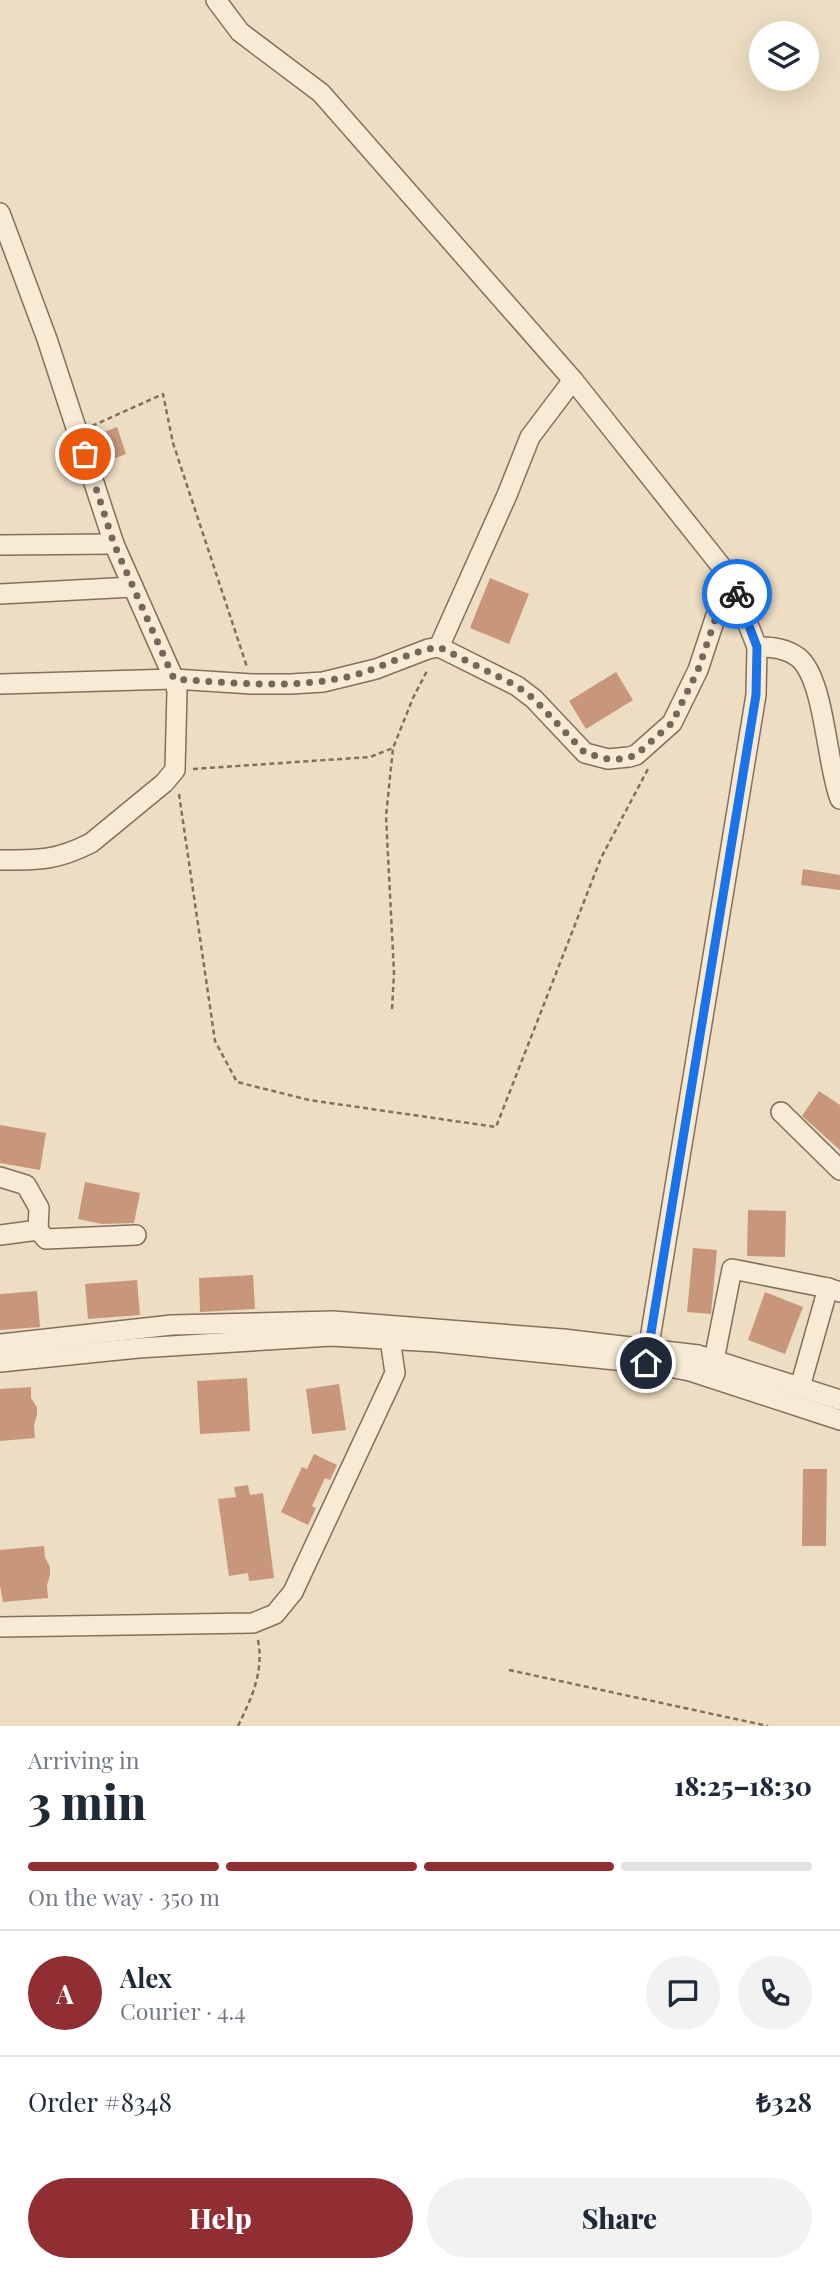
<!DOCTYPE html>
<meta charset="utf-8">
<style>
:root{--surface:#fff;--page:#f2f2f3;--text:#1f2937;--muted:#747a83;--line:#e0e1e3;--accent:#912e34}
body{margin:0;font-family:"Playfair Display",serif;background:var(--page);color:var(--text);height:100vh;display:flex;flex-direction:column;font-size:26px;white-space:nowrap}
*{box-sizing:border-box;margin:0}
p{font-size:23px;color:var(--muted)}
.icon{flex:none;width:38px;height:38px;fill:none;stroke:currentColor;stroke-width:2;stroke-linecap:round;stroke-linejoin:round}
.map{position:relative;height:1726px;overflow:hidden}
.panel{display:flex;flex-direction:column;background:var(--surface);flex:1}
.panel>*{flex:none}
.tools{position:absolute;left:749px;top:21px;display:grid;gap:14px}
.tools a{display:grid;place-items:center;width:70px;height:70px;border-radius:50%;background:var(--surface);box-shadow:0 7px 28px #0002;font-size:35px}
.pin{position:absolute;display:grid;place-items:center;width:60px;height:60px;color:#fff;margin:-30px;border:4px solid #fff;border-radius:50%;box-shadow:0 2px 7px #0007}
.courier{position:absolute;display:grid;place-items:center;width:70px;height:70px;margin:-35px;border:5px solid #1a73e8;border-radius:50%;background:#fff;color:#222;box-shadow:0 2px 9px #0007}
.summary em{font-style:normal;font-weight:800}
.summary div{display:flex;flex-direction:column-reverse}
.summary{display:flex;align-items:center;justify-content:space-between;height:119px;padding:0 28px}
h1{font-size:46px;font-weight:800;line-height:52px}
.bar{display:grid;grid-template-columns:repeat(4,1fr);gap:10px 7px;align-content:center;height:84px;padding:0 28px}
.bar i{height:9px;border-radius:5px;background:var(--line)}
.bar .on{background:var(--accent)}
.bar p{grid-column:span 4}
.line{display:flex;align-items:center;gap:18px;padding:0 28px;border-top:2px solid var(--line)}
.line div{flex:1}
.round{display:grid;place-items:center;flex:none;width:74px;height:74px;border-radius:37px;background:var(--page)}
.action{display:flex;gap:14px;margin-top:auto;padding:14px 28px}
.action a{flex:1;height:80px;border-radius:42px;background:var(--accent);color:#fff;font-size:28px;font-weight:800;line-height:80px;text-align:center}
.action a+a{background:var(--page);color:var(--text)}
.map>svg:first-child{display:block}
.building{fill:#c8977b}
.lines{fill:none;stroke-linecap:round;stroke-linejoin:round}
.minor-casing{stroke:#856f5b;stroke-width:22}
.path{stroke:#856f5b;stroke-width:2.5;stroke-dasharray:5 3.5;stroke-linecap:butt}
.minor{stroke:#f7ebd6;stroke-width:19}
.done{stroke:#766758;stroke-width:7;stroke-dasharray:0 12.6}
.route{stroke:#1a73e8;stroke-width:9}
</style>
<div class="map">
<svg width="840" height="1726" viewBox="0 0 840 1726">
<rect width="100%" height="100%" fill="#ecddc3"/>
<g class="building">
<polygon points="117,427 126,454 113,459 104,432"/>
<polygon points="490,578 529,594 509,644 470,628"/>
<polygon points="616,672 633,700 586,729 569,701"/>
<polygon points="803,869 840,875 840,890 801,885"/>
<polygon points="819,1091 840,1105 840,1150 802,1116"/>
<polygon points="0,1125 46,1133 40,1170 0,1163"/>
<polygon points="85,1182 140,1193 134,1223 102,1224 78,1219"/>
<polygon points="748,1210 786,1211 785,1257 747,1256"/>
<polygon points="693,1248 717,1250 711,1314 687,1312"/>
<polygon points="253,1275 255,1309 200,1312 199,1278"/>
<polygon points="137,1280 140,1315 88,1319 85,1284"/>
<polygon points="37,1291 40,1327 0,1330 0,1294"/>
<polygon points="765,1292 803,1307 785,1354 748,1340"/>
<polygon points="247,1378 250,1431 200,1434 197,1381"/>
<polygon points="339,1384 346,1430 312,1434 306,1389"/>
<polygon points="31,1387 31,1398 37,1407 37,1415 34,1425 35,1438 0,1441 0,1389"/>
<polygon points="314,1454 337,1465 330,1480 325,1478 312,1506 316,1508 308,1525 281,1512 302,1467 307,1469"/>
<polygon points="803,1469 827,1469 826,1546 802,1546"/>
<polygon points="248,1485 250,1495 263,1493 274,1578 249,1581 248,1573 229,1576 218,1499 236,1497 234,1487"/>
<polygon points="44,1546 45,1557 50,1567 50,1575 47,1585 48,1598 3,1602 0,1586 0,1550"/>
</g>
<g class="lines">
<defs>
<g id="minor">
<polyline points="216,0 240,32 321,93 573,380 729,576 757,647"/>
<path d="M0,213L47,339L114,544L174,679L177,691L175,770L164,783L91,843C55,861 39,860 0,860"/>
<polyline points="0,545 114,544"/>
<polyline points="0,594 133,587"/>
<polyline points="439,647 507,495 530,437 573,380"/>
<polyline points="0,684 174,679 252,684 291,684 323,682 376,669 428,649 439,647 517,686 534,699 585,753 608,759 629,757 636,755 672,723 698,670 729,576"/>
<polyline points="781,1112 840,1170"/>
<polyline points="0,1177 26,1185 39,1208 38,1230 0,1235"/>
<polyline points="38,1230 46,1239 136,1235"/>
<polyline points="0,1344 172,1325 333,1321 563,1339 698,1355 840,1400"/>
<polyline points="714,1360 732,1269 828,1288 840,1292"/>
<polyline points="0,1362 138,1348 331,1336 437,1342 646,1363 690,1371 840,1420"/>
<path d="M646,1363L756,695L757,647C772,647 786,648 799,658C825,681 826,762 840,799"/>
<polyline points="800,1387 828,1288"/>
<polyline points="0,1627 253,1623 275,1614 293,1592 390,1384 395,1373 390,1339"/>
</g>
</defs>
<use href="#minor" class="minor-casing"/>
<g class="path">
<polyline points="92,426 163,394 173,443 247,667"/>
<polyline points="193,769 370,757 393,748"/>
<polyline points="179,794 215,1041 237,1082 309,1100 496,1127 601,858 649,767"/>
<polyline points="392,1009 394,973 386,816 393,748 413,698 428,669"/>
<polyline points="509,1670 768,1726"/>
<path d="M238,1726C252,1697 264,1672 258,1640"/>
</g>
<use href="#minor" class="minor"/>
</g>
<g class="lines">
<path class="done" d="M85,454L114,544L174,679C232,683 290,689 347,677C378,670 407,652 439,647L517,686L534,699L585,753L608,759H623L636,755L672,723L698,670L730,576L737,594"/>
<polyline class="route" points="646,1363 756,695 757,647 737,594"/>
</g>
</svg>
<div class="tools">
<a><svg class="icon" aria-label="layers" viewBox="0 0 24 24"><path d="M12 4l9 5-9 5-9-5zM3 14l9 5 9-5"/></svg></a>
</div>
<div class="pin" style="left:85px;top:454px;background:#ea580c"><svg class="icon" aria-label="bag" viewBox="0 0 24 24"><path d="M5 8h14l-1 12H6zM9 8a3 3 0 0 1 6 0"/></svg></div>
<div class="pin" style="left:646px;top:1363px;background:#1f2937"><svg class="icon" aria-label="home" viewBox="0 0 24 24"><path d="M3 11l9-7 9 7M6 9v11h12V9"/></svg></div>
<div class="courier" style="left:737px;top:594px"><svg class="icon" aria-label="bike" viewBox="0 0 24 24"><circle cx="6" cy="16" r="4"/><circle cx="18" cy="16" r="4"/><path d="M6 16l4-8h5l3 8M10 8l3 8H6M13 5h3"/></svg></div>
</div>
<section class="panel">
<div class="summary"><div><h1>3 min</h1><p>Arriving in</p></div><em>18:25–18:30</em></div>
<div class="bar"><i class="on"></i><i class="on"></i><i class="on"></i><i></i><p>On the way · 350 m</p></div>
<div class="line" style="height:126px"><b class="round" style="background:var(--accent);color:#fff">A</b><div><b>Alex</b><p>Courier · 4.4</p></div><a class="round"><svg class="icon" aria-label="chat" viewBox="0 0 24 24"><path d="M4 5h16v11H9l-5 4z"/></svg></a><a class="round"><svg class="icon" aria-label="phone" viewBox="0 0 24 24"><path d="M5 4h4l2 5-3 2q2 4 5 5l2-3 5 2v4C11 20 4 13 5 4z"/></svg></a></div>
<div class="line" style="height:91px"><div>Order #8348</div><b>₺328</b></div>
<div class="action"><a>Help</a><a>Share</a></div>
</section>
